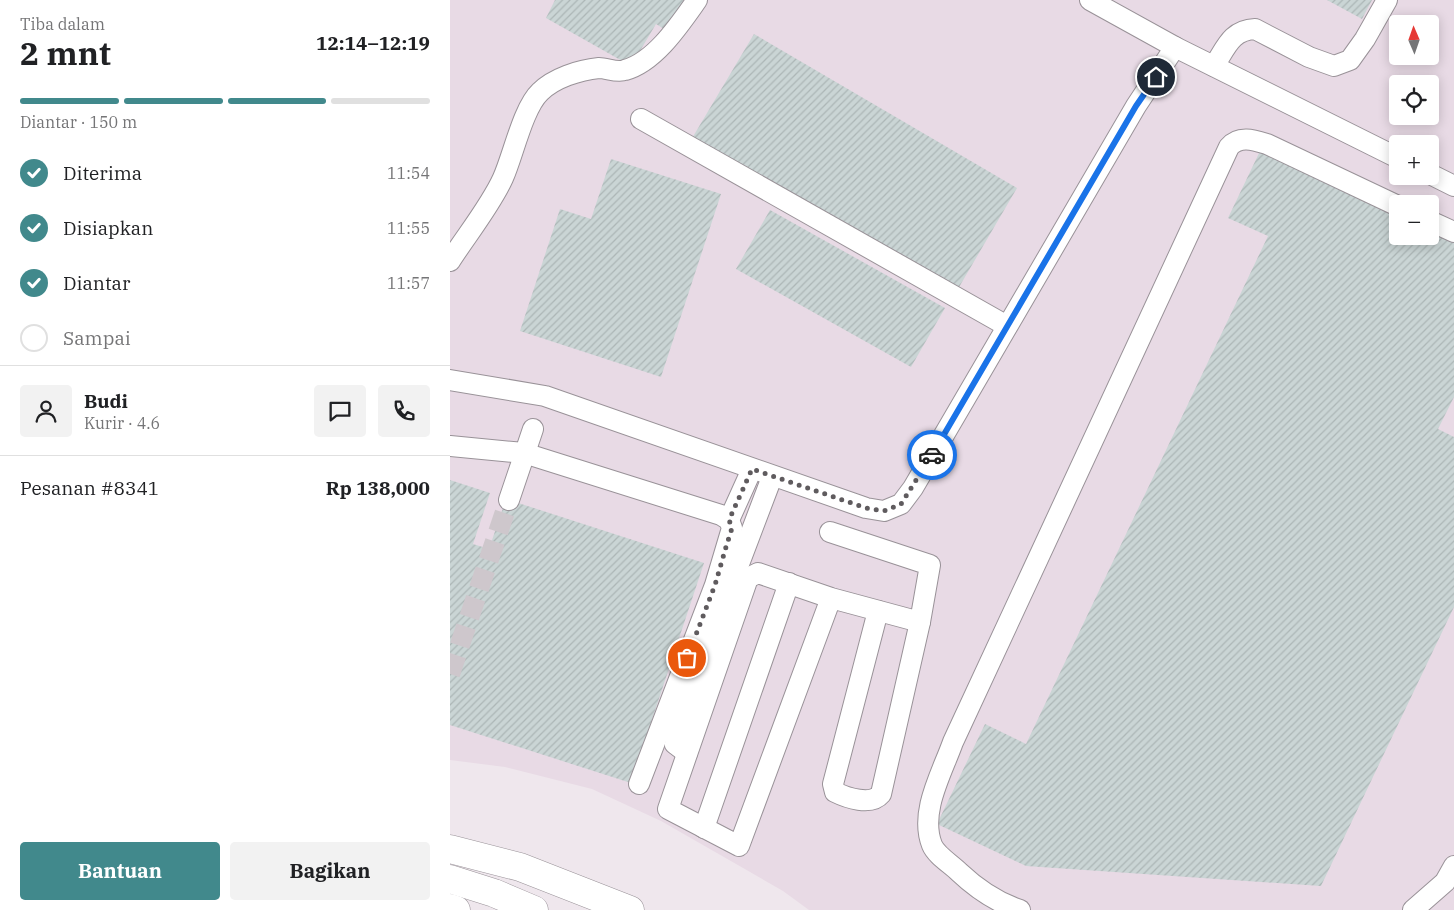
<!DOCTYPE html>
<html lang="id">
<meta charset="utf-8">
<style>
:root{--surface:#fff;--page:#f2f2f2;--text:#202124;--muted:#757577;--line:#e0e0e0;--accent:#41898c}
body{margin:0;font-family:"IBM Plex Serif",serif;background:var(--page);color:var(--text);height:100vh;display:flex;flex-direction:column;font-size:19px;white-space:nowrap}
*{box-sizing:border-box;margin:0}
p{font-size:16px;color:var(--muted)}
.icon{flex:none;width:28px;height:28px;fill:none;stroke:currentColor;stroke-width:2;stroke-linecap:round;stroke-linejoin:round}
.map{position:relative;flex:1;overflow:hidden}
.details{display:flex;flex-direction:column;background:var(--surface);width:450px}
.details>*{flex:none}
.needle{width:32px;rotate:358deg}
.tools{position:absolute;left:939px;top:15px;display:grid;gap:10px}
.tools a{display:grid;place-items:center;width:50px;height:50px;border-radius:5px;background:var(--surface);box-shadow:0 2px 12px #0003;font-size:25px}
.pin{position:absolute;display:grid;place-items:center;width:42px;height:42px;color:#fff;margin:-21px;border:2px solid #fff;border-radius:50%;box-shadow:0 1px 5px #0007}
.courier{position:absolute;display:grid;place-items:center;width:50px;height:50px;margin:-25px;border:4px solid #1a73e8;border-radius:50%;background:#fff;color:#222;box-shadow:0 1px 6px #0007}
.summary em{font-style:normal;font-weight:700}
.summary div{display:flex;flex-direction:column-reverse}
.summary{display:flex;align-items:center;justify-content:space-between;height:85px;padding:0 20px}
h1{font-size:32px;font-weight:700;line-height:38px}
.bar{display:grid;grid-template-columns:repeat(4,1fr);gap:8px 5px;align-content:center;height:60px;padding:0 20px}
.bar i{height:6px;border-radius:4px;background:var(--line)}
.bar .selected{background:var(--accent)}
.bar p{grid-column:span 4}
.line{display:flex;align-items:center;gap:12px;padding:0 20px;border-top:1px solid var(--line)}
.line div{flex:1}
.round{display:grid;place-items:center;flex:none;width:52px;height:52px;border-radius:5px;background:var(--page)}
ol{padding:0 20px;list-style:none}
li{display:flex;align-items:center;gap:15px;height:55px}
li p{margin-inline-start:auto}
li .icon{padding:5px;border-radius:50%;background:var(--accent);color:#fff;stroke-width:4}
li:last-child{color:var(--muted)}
li i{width:28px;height:28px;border:2px solid var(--line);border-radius:50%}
.action{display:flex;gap:10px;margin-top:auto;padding:10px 20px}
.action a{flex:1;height:58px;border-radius:5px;background:var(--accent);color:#fff;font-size:20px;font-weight:700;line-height:58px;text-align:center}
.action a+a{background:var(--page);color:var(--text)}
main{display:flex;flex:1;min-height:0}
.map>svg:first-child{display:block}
.built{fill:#e8dae5;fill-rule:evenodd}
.building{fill:url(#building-hatch)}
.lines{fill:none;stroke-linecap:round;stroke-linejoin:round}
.minor-tunnel{stroke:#cec7cc;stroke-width:20;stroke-dasharray:20 10;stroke-linecap:butt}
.minor-casing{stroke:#999298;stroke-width:22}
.highway-casing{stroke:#999298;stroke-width:29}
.minor{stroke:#fff;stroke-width:20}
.highway{stroke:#fff;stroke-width:28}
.done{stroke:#5f5b5e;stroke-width:5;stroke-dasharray:0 9}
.route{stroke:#1a73e8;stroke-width:6}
</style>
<main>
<section class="details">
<div class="summary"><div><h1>2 mnt</h1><p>Tiba dalam</p></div><em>12:14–12:19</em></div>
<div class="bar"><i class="selected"></i><i class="selected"></i><i class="selected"></i><i></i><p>Diantar · 150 m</p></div>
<ol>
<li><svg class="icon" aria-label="check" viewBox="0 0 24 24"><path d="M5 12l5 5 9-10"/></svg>Diterima<p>11:54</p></li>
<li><svg class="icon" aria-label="check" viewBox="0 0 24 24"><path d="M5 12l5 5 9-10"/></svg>Disiapkan<p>11:55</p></li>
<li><svg class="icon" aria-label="check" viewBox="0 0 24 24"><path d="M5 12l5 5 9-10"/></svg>Diantar<p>11:57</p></li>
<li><i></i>Sampai</li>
</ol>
<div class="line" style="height:90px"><a class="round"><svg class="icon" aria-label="person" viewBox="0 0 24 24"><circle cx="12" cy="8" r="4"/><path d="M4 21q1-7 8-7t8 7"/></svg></a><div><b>Budi</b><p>Kurir · 4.6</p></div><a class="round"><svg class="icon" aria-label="chat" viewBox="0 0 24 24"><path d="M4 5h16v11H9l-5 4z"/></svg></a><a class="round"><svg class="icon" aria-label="phone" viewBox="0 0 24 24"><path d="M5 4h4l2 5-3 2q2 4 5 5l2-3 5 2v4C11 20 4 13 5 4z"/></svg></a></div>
<div class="line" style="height:65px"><div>Pesanan #8341</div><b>Rp 138,000</b></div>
<div class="action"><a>Bantuan</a><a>Bagikan</a></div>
</section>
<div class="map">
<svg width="1004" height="910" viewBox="0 0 1004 910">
<defs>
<pattern id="building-hatch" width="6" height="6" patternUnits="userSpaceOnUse" patternTransform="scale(1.25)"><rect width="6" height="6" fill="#cad5d5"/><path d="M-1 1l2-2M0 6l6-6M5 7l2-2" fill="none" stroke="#acb6b6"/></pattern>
</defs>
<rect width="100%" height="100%" fill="#efe7ed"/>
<path class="built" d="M0,0H1004V910H359L333,891L211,821L142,789L55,767L0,760ZM948,24H980V56H948ZM948,84H980V116H948ZM948,144H980V176H948ZM948,204H980V236H948Z"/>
<g class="building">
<polygon points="105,0 238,0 219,32 206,24 181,66 96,18"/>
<polygon points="877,0 922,0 912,19"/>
<polygon points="304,34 567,188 505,294 241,140"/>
<polygon points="811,149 948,214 948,236 980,236 980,229 1004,240 1004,397 988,429 1004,437 1004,607 871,886 576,866 487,824 535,724 576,744 818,236 778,218"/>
<polygon points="161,159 271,194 211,377 70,331 110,209 141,219"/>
<polygon points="320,210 495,308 461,367 286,269"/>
<polygon points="0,480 40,493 23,544 39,549 56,499 254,563 181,783 0,725"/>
</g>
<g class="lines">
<polyline class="minor-tunnel" points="0,674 59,500"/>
<defs>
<g id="minor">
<polyline points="640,0 725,47"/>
<path d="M764,66C776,48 781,30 805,29L859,57L884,66L900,60L915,39L937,0"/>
<polyline points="191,119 557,326"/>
<polyline points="980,174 1004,186"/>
<polyline points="980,221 1004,232"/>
<path d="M0,261C16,236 41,205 53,178C63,156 73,108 90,92C104,78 129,70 149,68C157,68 167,73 175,70C205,62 230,24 247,0"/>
<polyline points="0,380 95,396 416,508 434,511 451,504 463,488 686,106 725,47 948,158"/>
<polyline points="0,446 74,453 271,515 279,520 282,528 265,585 189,784"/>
<polyline points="59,500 83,429"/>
<polyline points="279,520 302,469"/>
<path d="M380,532L480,565L470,622L431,794C421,806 397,798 385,792L383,784L428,611"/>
<polyline points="381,598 289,846 218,809 298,578 308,573 381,598 470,622"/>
<polyline points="237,753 225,744 259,643 322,477"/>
<polyline points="254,828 339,583"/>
<path d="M570,910C546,902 527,889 509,872C501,864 486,855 482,845C469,812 492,773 503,742L779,147C789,135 804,140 817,144L948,206"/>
<polyline points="963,910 995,882 1004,866"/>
</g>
<g id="highway">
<polyline points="0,849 70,867 180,910"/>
<polyline points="0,879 44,893 84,910"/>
<polyline points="0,908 6,910"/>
</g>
</defs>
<use href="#minor" class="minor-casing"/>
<use href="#highway" class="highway-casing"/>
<use href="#minor" class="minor"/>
<use href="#highway" class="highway"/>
</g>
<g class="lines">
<polyline class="done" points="237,658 265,585 276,547 282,528 279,520 302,469 416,508 434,511 451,504 482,455"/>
<polyline class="route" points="482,455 686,106 706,77"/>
</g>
</svg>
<div class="tools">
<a><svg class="needle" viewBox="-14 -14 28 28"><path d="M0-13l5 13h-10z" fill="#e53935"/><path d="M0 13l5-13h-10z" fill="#757577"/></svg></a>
<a><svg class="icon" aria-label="locate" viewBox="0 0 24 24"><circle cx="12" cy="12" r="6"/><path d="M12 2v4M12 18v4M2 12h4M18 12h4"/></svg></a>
<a>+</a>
<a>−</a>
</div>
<div class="pin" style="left:237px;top:658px;background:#ea580c"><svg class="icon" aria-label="bag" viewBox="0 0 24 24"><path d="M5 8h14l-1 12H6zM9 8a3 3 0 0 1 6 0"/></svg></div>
<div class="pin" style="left:706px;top:77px;background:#1f2937"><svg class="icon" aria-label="home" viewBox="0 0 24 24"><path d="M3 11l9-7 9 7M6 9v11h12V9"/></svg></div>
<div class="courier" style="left:482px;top:455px"><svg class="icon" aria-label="car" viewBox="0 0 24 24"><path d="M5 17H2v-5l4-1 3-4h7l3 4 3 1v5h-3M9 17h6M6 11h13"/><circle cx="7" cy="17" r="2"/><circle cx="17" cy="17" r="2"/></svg></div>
</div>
</main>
